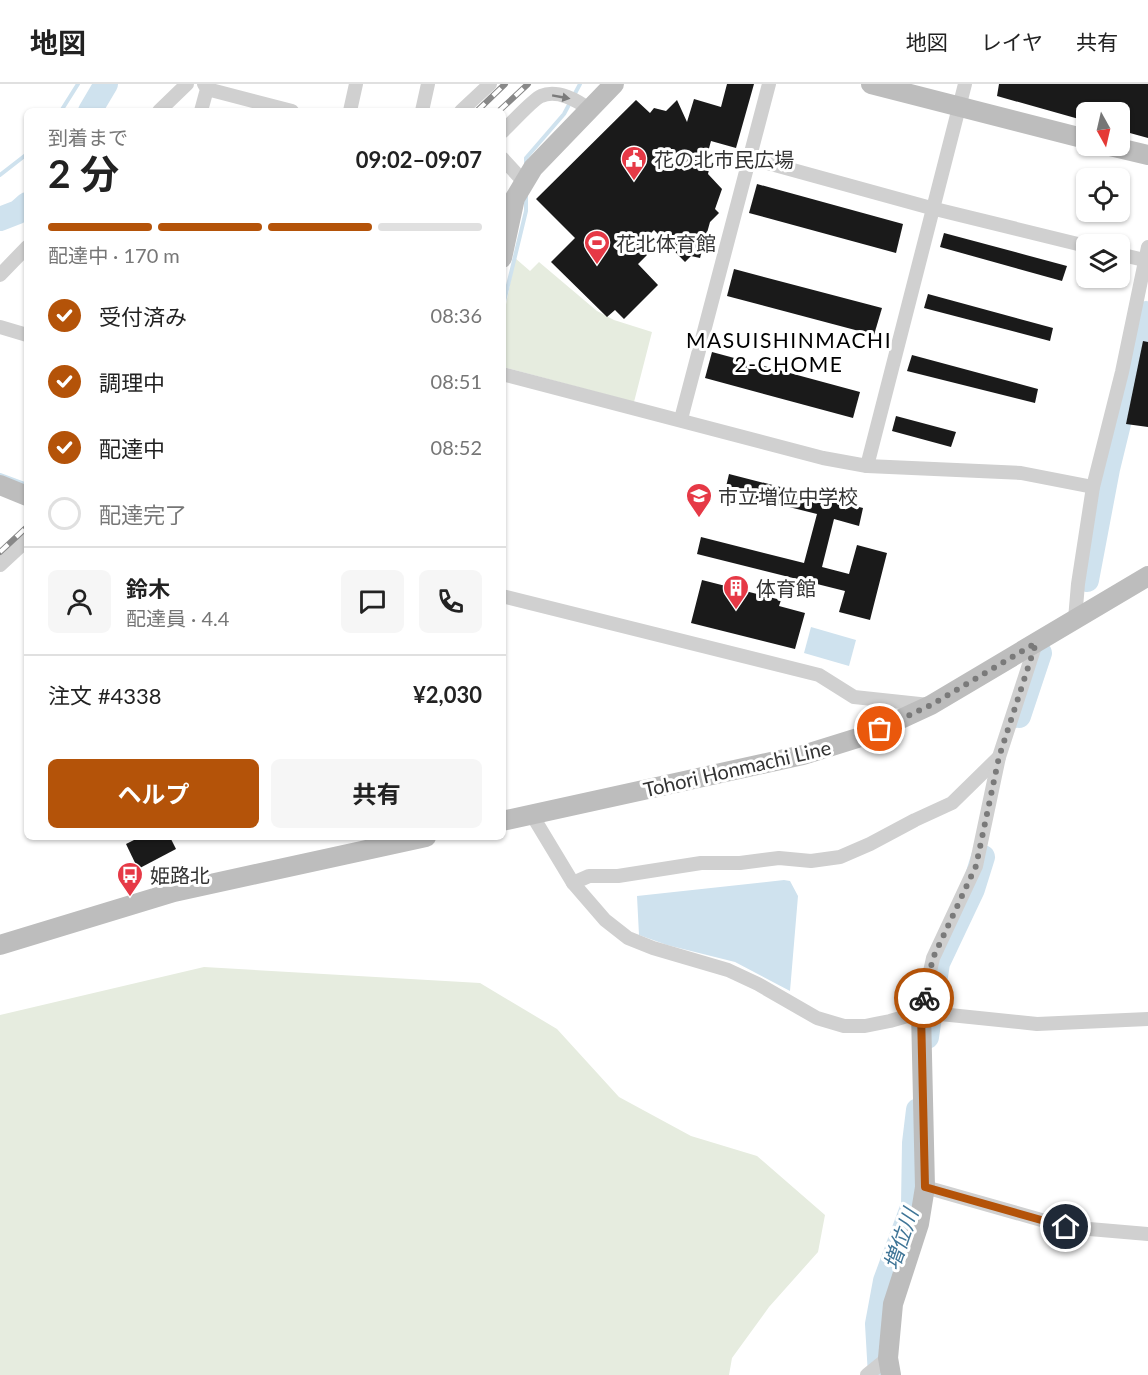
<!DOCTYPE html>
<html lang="ja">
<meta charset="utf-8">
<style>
:root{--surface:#fff;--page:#f6f6f6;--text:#222;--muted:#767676;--line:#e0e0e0;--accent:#b45309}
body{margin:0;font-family:Lato,"Noto Sans JP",sans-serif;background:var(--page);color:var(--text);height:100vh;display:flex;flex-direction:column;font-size:22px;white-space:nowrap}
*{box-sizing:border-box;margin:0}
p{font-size:20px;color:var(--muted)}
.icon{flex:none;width:33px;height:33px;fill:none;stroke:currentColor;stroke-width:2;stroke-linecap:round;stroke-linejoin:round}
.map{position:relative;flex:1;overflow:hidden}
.sheet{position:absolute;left:24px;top:24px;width:482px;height:732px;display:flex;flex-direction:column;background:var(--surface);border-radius:9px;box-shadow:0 2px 4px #0004}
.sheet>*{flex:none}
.needle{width:39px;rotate:172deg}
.controls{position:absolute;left:1076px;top:18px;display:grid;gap:12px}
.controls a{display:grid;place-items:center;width:54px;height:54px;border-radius:9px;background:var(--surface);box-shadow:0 2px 4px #0004;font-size:30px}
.pin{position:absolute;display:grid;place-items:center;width:51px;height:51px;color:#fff;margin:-26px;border:3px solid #fff;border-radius:50%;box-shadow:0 2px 6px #0007}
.courier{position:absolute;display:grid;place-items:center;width:60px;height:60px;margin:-30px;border:4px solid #b45309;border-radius:50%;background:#fff;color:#222;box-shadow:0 2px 8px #0007}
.summary em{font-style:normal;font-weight:700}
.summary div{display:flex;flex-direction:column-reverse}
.summary{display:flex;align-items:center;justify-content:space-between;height:102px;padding:0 24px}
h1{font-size:39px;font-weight:700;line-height:45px}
.bar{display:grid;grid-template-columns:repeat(4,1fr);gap:9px 6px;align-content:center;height:72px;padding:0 24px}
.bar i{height:8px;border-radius:4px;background:var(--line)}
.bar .on{background:var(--accent)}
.bar p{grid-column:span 4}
.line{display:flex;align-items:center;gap:15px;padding:0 24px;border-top:2px solid var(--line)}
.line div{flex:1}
.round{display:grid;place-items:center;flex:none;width:63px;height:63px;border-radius:9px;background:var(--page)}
ol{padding:0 24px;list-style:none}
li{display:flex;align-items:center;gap:18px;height:66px}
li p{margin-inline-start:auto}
li .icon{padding:6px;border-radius:50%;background:var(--accent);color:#fff;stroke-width:4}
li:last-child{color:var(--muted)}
li i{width:33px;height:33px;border:3px solid var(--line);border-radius:50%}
.cta{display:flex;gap:12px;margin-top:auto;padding:12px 24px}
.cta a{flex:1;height:69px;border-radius:9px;background:var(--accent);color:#fff;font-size:24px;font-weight:700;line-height:69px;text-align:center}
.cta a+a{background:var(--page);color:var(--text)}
header{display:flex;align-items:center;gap:36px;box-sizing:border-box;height:84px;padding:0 30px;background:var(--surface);border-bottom:2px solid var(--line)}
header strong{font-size:28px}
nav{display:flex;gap:33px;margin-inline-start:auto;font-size:21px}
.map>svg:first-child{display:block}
.green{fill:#e6ecdf}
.water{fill:#cfe2ee}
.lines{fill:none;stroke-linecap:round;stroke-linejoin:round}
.stream{stroke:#cfe2ee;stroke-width:4}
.river{stroke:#cfe2ee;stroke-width:24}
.building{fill:#1a1a1a}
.street{stroke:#d0d0d0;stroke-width:14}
.secondary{stroke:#bdbdbd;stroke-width:20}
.rail-casing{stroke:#888;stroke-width:6}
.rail{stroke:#fff;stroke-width:4;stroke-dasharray:11;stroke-linecap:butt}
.oneway{fill:#7a7a7a}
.done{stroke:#7a7a7a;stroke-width:6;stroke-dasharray:0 10.8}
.route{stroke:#b45309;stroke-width:8}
.labels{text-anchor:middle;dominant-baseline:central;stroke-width:6;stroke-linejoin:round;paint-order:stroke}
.poi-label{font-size:20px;fill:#333;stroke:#fff;text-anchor:start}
.street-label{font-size:20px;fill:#333;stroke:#fff}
.neighbourhood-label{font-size:21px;letter-spacing:1.5px;fill:#000;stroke:#fff}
.water-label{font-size:21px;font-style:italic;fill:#3f7597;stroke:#fff}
</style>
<header>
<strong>地図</strong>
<nav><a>地図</a><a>レイヤ</a><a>共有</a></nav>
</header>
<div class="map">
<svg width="1148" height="1291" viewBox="0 0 1148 1291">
<rect width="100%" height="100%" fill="#fff"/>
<g class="green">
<polygon points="515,174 530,187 539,178 597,227 614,236 652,248 634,318 503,283 503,236"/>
<polygon points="204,883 480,899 557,945 619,1013 691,1052 757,1072 825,1131 818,1168 769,1223 732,1274 729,1291 0,1291 0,931"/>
</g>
<g class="water">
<polygon points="811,543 856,556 849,582 804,569"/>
<polygon points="784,796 790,797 798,812 790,907 735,878 667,861 639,851 637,812"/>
</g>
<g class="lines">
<g class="stream">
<polyline points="61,27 78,0"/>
<polyline points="526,81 526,74 564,30 580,0"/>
<polyline points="0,91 27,70"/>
<polyline points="1148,221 1146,229 1148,241"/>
<polyline points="502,226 526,127 526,112"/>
<polyline points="0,391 27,401"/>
</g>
<g class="river">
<polyline points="90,27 106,0"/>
<polyline points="0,135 18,128 27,120"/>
<polyline points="1087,496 1108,385 1146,229"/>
<polyline points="1019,632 1040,569"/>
<polyline points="927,953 938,879 973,805 983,773"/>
<polyline points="880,1291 877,1240 885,1197 913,1121 914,1059 918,1026"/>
</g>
</g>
<g class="building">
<polygon points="727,0 754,0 736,64 711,57 705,79 710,81 708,90 722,105 715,125 719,129 710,138 700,174 691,172 685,178 654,146 638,162 647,171 638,180 658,201 624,235 615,226 607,233 551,178 575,154 536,115 636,16 650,29 654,24 666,27 677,16 687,38 694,15 721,23"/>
<polygon points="999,0 1148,0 1148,54 1119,46 1119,28 1086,28 1086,37 997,12"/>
<polygon points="757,100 903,140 896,169 749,129"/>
<polygon points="944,149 1067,182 1062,197 940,163"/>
<polygon points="734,185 882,224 874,251 727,212"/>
<polygon points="928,210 1053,244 1050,257 924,224"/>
<polygon points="1143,257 1148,258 1148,343 1126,340"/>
<polygon points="712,268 860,308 853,334 705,294"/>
<polygon points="912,271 1038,305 1035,319 907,287"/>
<polygon points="896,332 956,348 951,363 892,347"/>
<polygon points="729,390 863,424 859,442 834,435 822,483 849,490 857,461 887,469 870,536 839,528 845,507 697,470 701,453 804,479 817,430 725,407"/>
<polygon points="702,496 781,516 779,522 805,529 795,565 691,539"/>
<polygon points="140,753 170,753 176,765 138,785 126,760"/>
</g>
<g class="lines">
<g class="street">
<polyline points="207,5 292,27"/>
<polyline points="159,27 187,0"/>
<polyline points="201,27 207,5 204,0"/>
<polyline points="350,27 356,0"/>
<polyline points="422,27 428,0"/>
<polyline points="461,27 490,0"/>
<path d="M502,48C510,41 533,15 541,12C557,5 577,16 590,26"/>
<polyline points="502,74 524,98"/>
<polyline points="749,74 931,124 1086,162"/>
<polyline points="1119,170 1148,177"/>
<polyline points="0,191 27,163"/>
<polyline points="0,243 27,251"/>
<polyline points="502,290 823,374 867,382 1021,389 1093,403"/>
<polyline points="681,335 769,0"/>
<polyline points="867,382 965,0"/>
<polyline points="0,481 27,456"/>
<polyline points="502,512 819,591 854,613 929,621"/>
<polyline points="1075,535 1078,500 1093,403 1122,288 1148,163"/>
<polyline points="532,731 573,799 605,836 628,854 653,864 728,886 758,900 817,934 844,942 865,942 890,937 921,928 1037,940 1148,935"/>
<polyline points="573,799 589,792 618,792 701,779 740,779 779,774 811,777 840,773 870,760 915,736 952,719 999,673"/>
<polyline points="921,928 933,874 976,782 999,673 1036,559"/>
<polyline points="925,1103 1066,1143 1148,1150"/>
<polyline points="867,1291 888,1274"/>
</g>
<g class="secondary">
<polyline points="871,0 1086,55"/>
<polyline points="1110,62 1148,71"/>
<polyline points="502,174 515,114 533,84 614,0"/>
<polyline points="0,401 27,412"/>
<polyline points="502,737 803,671 864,652 931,621 1148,492"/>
<polyline points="0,861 174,808 426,753"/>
<polyline points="891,1291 888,1274 893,1220 919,1140 925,1103 921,928"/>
</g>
<defs>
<g id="rail">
<polyline points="477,27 505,0"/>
<polyline points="499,27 528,0"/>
<polyline points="0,468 27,443"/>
</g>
</defs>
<use href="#rail" class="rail-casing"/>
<use href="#rail" class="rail"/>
</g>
<defs><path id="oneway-solid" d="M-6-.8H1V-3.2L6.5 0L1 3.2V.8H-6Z" transform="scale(1.5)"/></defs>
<use class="oneway" href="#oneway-solid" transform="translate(561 13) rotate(10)"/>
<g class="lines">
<polyline class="done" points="880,645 931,621 1036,559 999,673 976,782 933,874 924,914"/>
<polyline class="route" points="924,914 921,928 925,1103 1066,1143"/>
</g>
<defs>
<symbol id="civic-pin" viewBox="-11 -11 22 30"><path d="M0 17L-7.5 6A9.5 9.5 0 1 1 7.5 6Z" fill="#e63946" stroke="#fff"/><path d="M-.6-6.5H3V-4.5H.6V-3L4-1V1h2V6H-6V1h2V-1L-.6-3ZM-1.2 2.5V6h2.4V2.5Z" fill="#fff"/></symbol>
<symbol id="stadium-pin" viewBox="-11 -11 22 30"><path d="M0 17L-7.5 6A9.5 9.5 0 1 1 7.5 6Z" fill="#e63946" stroke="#fff"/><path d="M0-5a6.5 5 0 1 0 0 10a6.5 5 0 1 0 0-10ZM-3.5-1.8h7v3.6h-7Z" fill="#fff"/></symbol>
<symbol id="school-pin" viewBox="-11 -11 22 30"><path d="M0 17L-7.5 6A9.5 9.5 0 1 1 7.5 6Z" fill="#e63946" stroke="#fff"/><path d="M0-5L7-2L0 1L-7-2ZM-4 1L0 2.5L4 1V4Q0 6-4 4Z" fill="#fff"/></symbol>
<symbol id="building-pin" viewBox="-11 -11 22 30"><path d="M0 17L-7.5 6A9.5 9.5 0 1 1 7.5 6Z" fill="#e63946" stroke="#fff"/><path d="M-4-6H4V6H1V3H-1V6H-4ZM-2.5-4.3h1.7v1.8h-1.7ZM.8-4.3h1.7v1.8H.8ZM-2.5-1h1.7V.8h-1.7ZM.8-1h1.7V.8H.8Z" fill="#fff"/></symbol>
<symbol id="bus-pin" viewBox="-11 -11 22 30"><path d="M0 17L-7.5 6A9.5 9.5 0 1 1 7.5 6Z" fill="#e63946" stroke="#fff"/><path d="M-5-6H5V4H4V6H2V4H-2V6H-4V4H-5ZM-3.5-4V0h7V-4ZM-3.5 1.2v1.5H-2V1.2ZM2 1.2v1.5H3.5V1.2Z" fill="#fff"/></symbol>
</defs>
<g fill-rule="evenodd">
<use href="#civic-pin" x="619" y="60" width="30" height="40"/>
<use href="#stadium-pin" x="582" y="144" width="30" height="40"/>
<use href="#school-pin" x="684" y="397" width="30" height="40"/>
<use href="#building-pin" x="721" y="489" width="30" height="40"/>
<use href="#bus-pin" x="115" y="776" width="30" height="40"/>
</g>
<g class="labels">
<g class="poi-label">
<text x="654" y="75">花の北市民広場</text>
<text x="616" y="159">花北体育館</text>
<text x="718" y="412">市立増位中学校</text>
<text x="756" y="504">体育館</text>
<text x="150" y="791">姫路北</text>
</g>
<g class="street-label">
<text transform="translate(737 684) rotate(-13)">Tohori Honmachi Line</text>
</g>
<g class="neighbourhood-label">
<text x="789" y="255">MASUISHINMACHI<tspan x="789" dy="24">2-CHOME</tspan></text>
</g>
<g class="water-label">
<text transform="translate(900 1155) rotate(-71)">増位川</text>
</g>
</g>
</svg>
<div class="controls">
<a><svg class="needle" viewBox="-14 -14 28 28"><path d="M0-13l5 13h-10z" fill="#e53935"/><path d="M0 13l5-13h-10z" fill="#767676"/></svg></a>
<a><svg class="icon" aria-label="locate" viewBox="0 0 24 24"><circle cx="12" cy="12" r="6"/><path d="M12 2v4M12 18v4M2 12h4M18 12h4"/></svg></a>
<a><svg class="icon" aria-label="layers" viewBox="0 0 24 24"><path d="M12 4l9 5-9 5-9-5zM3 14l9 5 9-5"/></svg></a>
</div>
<div class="pin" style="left:880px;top:645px;background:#ea580c"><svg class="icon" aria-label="bag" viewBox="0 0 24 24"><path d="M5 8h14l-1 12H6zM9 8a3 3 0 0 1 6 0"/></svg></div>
<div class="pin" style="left:1066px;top:1143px;background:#1f2937"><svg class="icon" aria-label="home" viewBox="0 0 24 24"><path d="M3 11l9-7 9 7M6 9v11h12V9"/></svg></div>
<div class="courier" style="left:924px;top:914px"><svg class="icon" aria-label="bike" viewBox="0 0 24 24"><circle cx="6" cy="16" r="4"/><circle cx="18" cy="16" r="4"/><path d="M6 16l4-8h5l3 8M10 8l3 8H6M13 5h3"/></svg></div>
<section class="sheet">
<div class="summary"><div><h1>2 分</h1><p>到着まで</p></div><em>09:02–09:07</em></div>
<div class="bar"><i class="on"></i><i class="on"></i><i class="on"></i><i></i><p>配達中 · 170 m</p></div>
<ol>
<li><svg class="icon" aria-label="check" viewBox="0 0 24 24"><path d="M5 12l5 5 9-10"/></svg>受付済み<p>08:36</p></li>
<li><svg class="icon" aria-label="check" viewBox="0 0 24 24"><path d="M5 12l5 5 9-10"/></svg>調理中<p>08:51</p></li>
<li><svg class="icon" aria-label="check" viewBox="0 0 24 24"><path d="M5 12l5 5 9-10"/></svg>配達中<p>08:52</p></li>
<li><i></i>配達完了</li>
</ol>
<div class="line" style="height:108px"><a class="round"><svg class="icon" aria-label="person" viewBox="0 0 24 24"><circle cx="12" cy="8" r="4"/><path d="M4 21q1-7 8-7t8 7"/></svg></a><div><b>鈴木</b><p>配達員 · 4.4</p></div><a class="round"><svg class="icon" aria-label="chat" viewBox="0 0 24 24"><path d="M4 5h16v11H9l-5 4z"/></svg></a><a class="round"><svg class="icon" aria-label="phone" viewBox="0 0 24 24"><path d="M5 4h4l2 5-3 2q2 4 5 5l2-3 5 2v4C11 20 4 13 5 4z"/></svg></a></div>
<div class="line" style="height:78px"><div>注文 #4338</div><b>¥2,030</b></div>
<div class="cta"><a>ヘルプ</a><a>共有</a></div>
</section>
</div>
